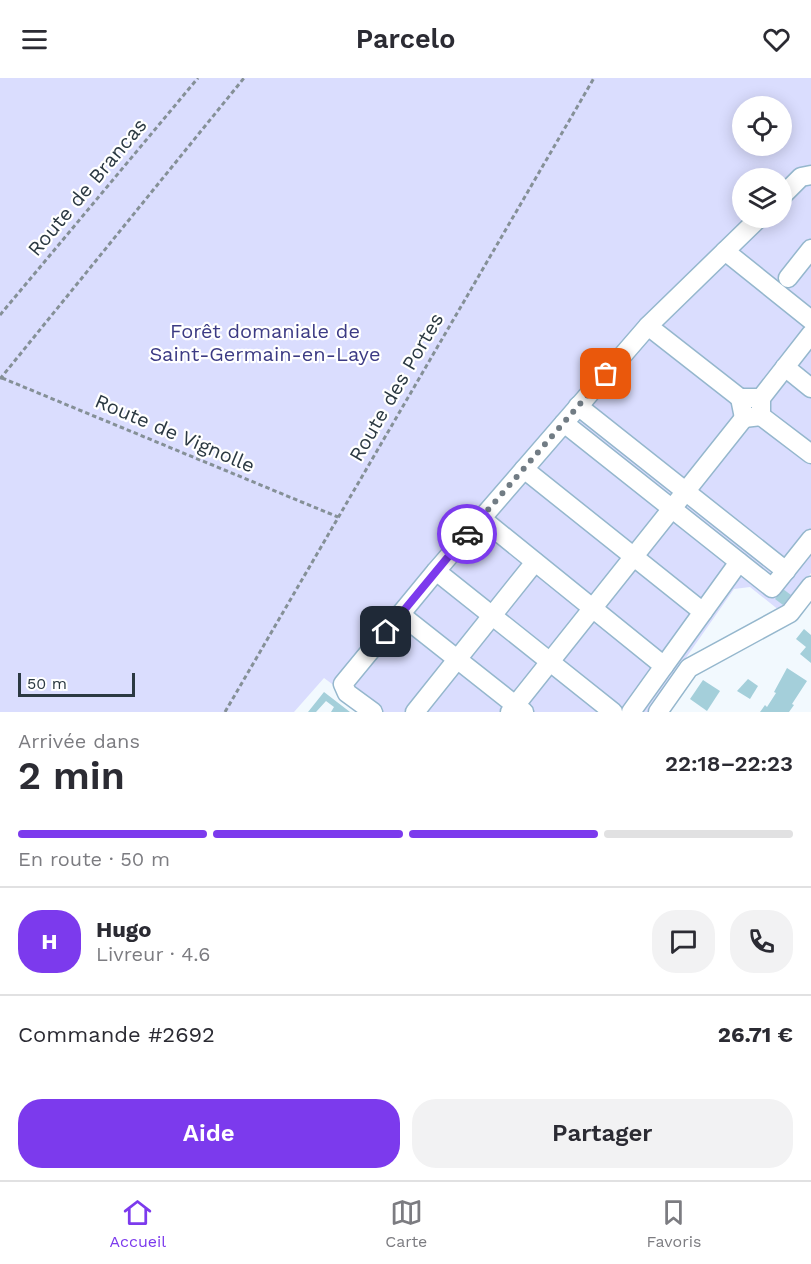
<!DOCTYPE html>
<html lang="fr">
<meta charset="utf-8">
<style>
:root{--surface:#fff;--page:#f2f2f3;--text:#2b2b33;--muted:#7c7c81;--line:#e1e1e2;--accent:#7c3aed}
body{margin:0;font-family:"Work Sans",sans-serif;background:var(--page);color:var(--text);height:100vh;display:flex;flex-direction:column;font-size:22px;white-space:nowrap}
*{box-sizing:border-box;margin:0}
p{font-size:20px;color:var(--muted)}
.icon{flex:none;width:33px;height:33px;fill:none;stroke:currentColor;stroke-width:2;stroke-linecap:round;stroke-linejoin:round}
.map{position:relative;height:634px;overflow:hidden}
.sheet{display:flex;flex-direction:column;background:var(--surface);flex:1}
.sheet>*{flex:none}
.controls{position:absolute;left:732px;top:18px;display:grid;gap:12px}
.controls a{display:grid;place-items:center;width:60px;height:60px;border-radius:50%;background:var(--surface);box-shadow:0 3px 15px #0003;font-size:30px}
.scale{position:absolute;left:18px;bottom:15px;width:117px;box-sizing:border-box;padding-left:6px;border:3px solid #2b3942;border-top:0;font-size:16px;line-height:21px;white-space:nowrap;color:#2b3942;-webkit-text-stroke:4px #fff;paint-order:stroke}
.pin{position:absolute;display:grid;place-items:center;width:51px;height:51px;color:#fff;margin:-26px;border-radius:12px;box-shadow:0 3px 9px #0006}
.courier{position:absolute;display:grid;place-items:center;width:60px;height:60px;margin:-30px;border:4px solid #7c3aed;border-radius:50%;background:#fff;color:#222;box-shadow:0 2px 8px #0007}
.summary em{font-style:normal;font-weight:600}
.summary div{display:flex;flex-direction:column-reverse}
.summary{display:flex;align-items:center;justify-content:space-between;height:102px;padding:0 18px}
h1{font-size:39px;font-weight:600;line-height:45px}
.bar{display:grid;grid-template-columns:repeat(4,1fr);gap:9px 6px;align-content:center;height:72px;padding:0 18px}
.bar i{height:8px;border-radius:4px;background:var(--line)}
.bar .current{background:var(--accent)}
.bar p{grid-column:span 4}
.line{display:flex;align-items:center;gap:15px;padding:0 18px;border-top:2px solid var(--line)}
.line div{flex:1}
.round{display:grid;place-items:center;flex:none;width:63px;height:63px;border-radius:24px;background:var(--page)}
.button{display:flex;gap:12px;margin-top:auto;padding:12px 18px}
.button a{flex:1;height:69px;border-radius:24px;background:var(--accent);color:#fff;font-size:24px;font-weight:600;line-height:69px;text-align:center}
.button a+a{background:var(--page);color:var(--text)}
header{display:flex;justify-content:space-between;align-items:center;height:78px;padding:0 18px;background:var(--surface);font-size:27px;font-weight:600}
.tabs{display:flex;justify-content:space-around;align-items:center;height:84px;border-top:2px solid var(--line);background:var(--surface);font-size:16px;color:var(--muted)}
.tabs a{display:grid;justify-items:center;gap:3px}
.tabs .current{color:var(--accent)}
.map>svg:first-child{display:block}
.green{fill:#daddfe;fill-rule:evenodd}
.building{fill:#a4cfda}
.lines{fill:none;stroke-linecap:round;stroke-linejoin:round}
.minor-casing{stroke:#95b7cd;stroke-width:21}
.path{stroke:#859097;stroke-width:3;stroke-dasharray:4.5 3;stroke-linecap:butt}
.minor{stroke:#fff;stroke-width:18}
.done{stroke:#717c84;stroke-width:6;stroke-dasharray:0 10.8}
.route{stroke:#7c3aed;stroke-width:8}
.labels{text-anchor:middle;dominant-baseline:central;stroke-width:4.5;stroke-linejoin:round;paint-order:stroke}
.street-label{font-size:20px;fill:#2b3942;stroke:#fff}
.park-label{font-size:20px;fill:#3c3b84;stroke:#fff}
</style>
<header><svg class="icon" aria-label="menu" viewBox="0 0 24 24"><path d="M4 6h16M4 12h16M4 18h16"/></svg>Parcelo<svg class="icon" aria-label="heart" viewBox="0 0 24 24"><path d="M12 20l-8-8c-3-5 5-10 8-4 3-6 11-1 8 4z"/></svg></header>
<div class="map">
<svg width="811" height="634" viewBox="0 0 811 634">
<rect width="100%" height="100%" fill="#f2f9fe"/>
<path class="green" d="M0,0H811V495L780,533L750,509L734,511L648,634H370L324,600L294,634H0ZM742,28H782V68H742ZM742,100H782V140H742Z"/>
<g class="building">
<polygon points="783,511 791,517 783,527 775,521"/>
<polygon points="804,551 811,557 811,585 800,576 806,569 796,561"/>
<polygon points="787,590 807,603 792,626 794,627 789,634 760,634 765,627 767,629 776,615 774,614"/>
<polygon points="748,601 758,608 750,621 737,613"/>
<polygon points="703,602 720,613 707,633 690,621"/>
<polygon points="324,614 350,634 331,634 334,629 326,623 316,634 308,634"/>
</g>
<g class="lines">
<defs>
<g id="minor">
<polyline points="782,118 801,99 811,97"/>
<polyline points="725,173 811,242"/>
<polyline points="788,200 811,171"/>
<polyline points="648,248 740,320"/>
<polyline points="785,289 811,310"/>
<polyline points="761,320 740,320 744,340 761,338 761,320 811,256"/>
<polyline points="578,328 786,493"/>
<polyline points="761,338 811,376"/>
<polyline points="564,345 772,510 811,461"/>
<polyline points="524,391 703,534"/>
<polyline points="481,440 664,588 739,484"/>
<polyline points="436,493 613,634"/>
<polyline points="400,536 524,634"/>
<polyline points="373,634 347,615 343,606 436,493 648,248 759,140"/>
<polyline points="415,634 535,484"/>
<polyline points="510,634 744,340"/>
<polyline points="631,634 664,588"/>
<polyline points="658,634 689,590 790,535 811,508"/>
</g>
</defs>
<use href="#minor" class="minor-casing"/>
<g class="path">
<polyline points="0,237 198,0"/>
<polyline points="2,300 338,439"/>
<polyline points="0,301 244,0"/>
<polyline points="225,634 594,0"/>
</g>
<use href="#minor" class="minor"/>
</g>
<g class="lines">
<polyline class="done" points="467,456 606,296"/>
<polyline class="route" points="386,554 467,456"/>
</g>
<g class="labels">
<g class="street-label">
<text transform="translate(87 109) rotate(-50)">Route de Brancas</text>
<text transform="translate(396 309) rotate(-60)">Route des Portes</text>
<text transform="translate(175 355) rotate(23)">Route de Vignolle</text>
</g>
<g class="park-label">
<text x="265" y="253">Forêt domaniale de<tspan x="265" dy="23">Saint-Germain-en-Laye</tspan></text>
</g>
</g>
</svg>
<div class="controls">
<a><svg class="icon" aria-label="locate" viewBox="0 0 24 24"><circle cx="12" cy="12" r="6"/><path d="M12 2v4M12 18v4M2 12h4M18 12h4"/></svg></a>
<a><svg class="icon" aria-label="layers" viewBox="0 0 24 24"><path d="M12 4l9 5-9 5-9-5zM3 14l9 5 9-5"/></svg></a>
</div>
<div class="scale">50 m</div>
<div class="pin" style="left:606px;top:296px;background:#ea580c"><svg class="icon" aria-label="bag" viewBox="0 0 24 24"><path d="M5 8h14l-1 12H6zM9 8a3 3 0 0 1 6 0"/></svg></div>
<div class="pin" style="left:386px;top:554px;background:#1f2937"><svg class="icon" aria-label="home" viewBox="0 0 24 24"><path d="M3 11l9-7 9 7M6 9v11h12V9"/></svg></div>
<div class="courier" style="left:467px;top:456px"><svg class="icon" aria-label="car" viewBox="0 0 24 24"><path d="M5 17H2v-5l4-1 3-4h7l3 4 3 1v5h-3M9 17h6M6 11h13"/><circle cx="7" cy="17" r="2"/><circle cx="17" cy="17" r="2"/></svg></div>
</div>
<section class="sheet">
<div class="summary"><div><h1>2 min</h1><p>Arrivée dans</p></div><em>22:18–22:23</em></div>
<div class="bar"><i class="current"></i><i class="current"></i><i class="current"></i><i></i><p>En route · 50 m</p></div>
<div class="line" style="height:108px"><b class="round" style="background:var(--accent);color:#fff">H</b><div><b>Hugo</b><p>Livreur · 4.6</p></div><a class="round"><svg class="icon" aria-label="chat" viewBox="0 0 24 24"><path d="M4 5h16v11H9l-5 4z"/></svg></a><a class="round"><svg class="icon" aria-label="phone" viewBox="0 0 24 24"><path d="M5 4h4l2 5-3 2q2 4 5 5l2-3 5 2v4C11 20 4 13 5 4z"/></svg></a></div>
<div class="line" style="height:78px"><div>Commande #2692</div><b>26.71 €</b></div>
<div class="button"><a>Aide</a><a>Partager</a></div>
</section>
<nav class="tabs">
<a class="current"><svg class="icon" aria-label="home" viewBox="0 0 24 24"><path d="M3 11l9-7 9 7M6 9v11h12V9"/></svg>Accueil</a>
<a><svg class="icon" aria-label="map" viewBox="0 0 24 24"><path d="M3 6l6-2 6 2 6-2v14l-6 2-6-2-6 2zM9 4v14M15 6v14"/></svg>Carte</a>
<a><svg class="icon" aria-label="saved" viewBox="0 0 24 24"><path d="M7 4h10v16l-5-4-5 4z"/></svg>Favoris</a>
</nav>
